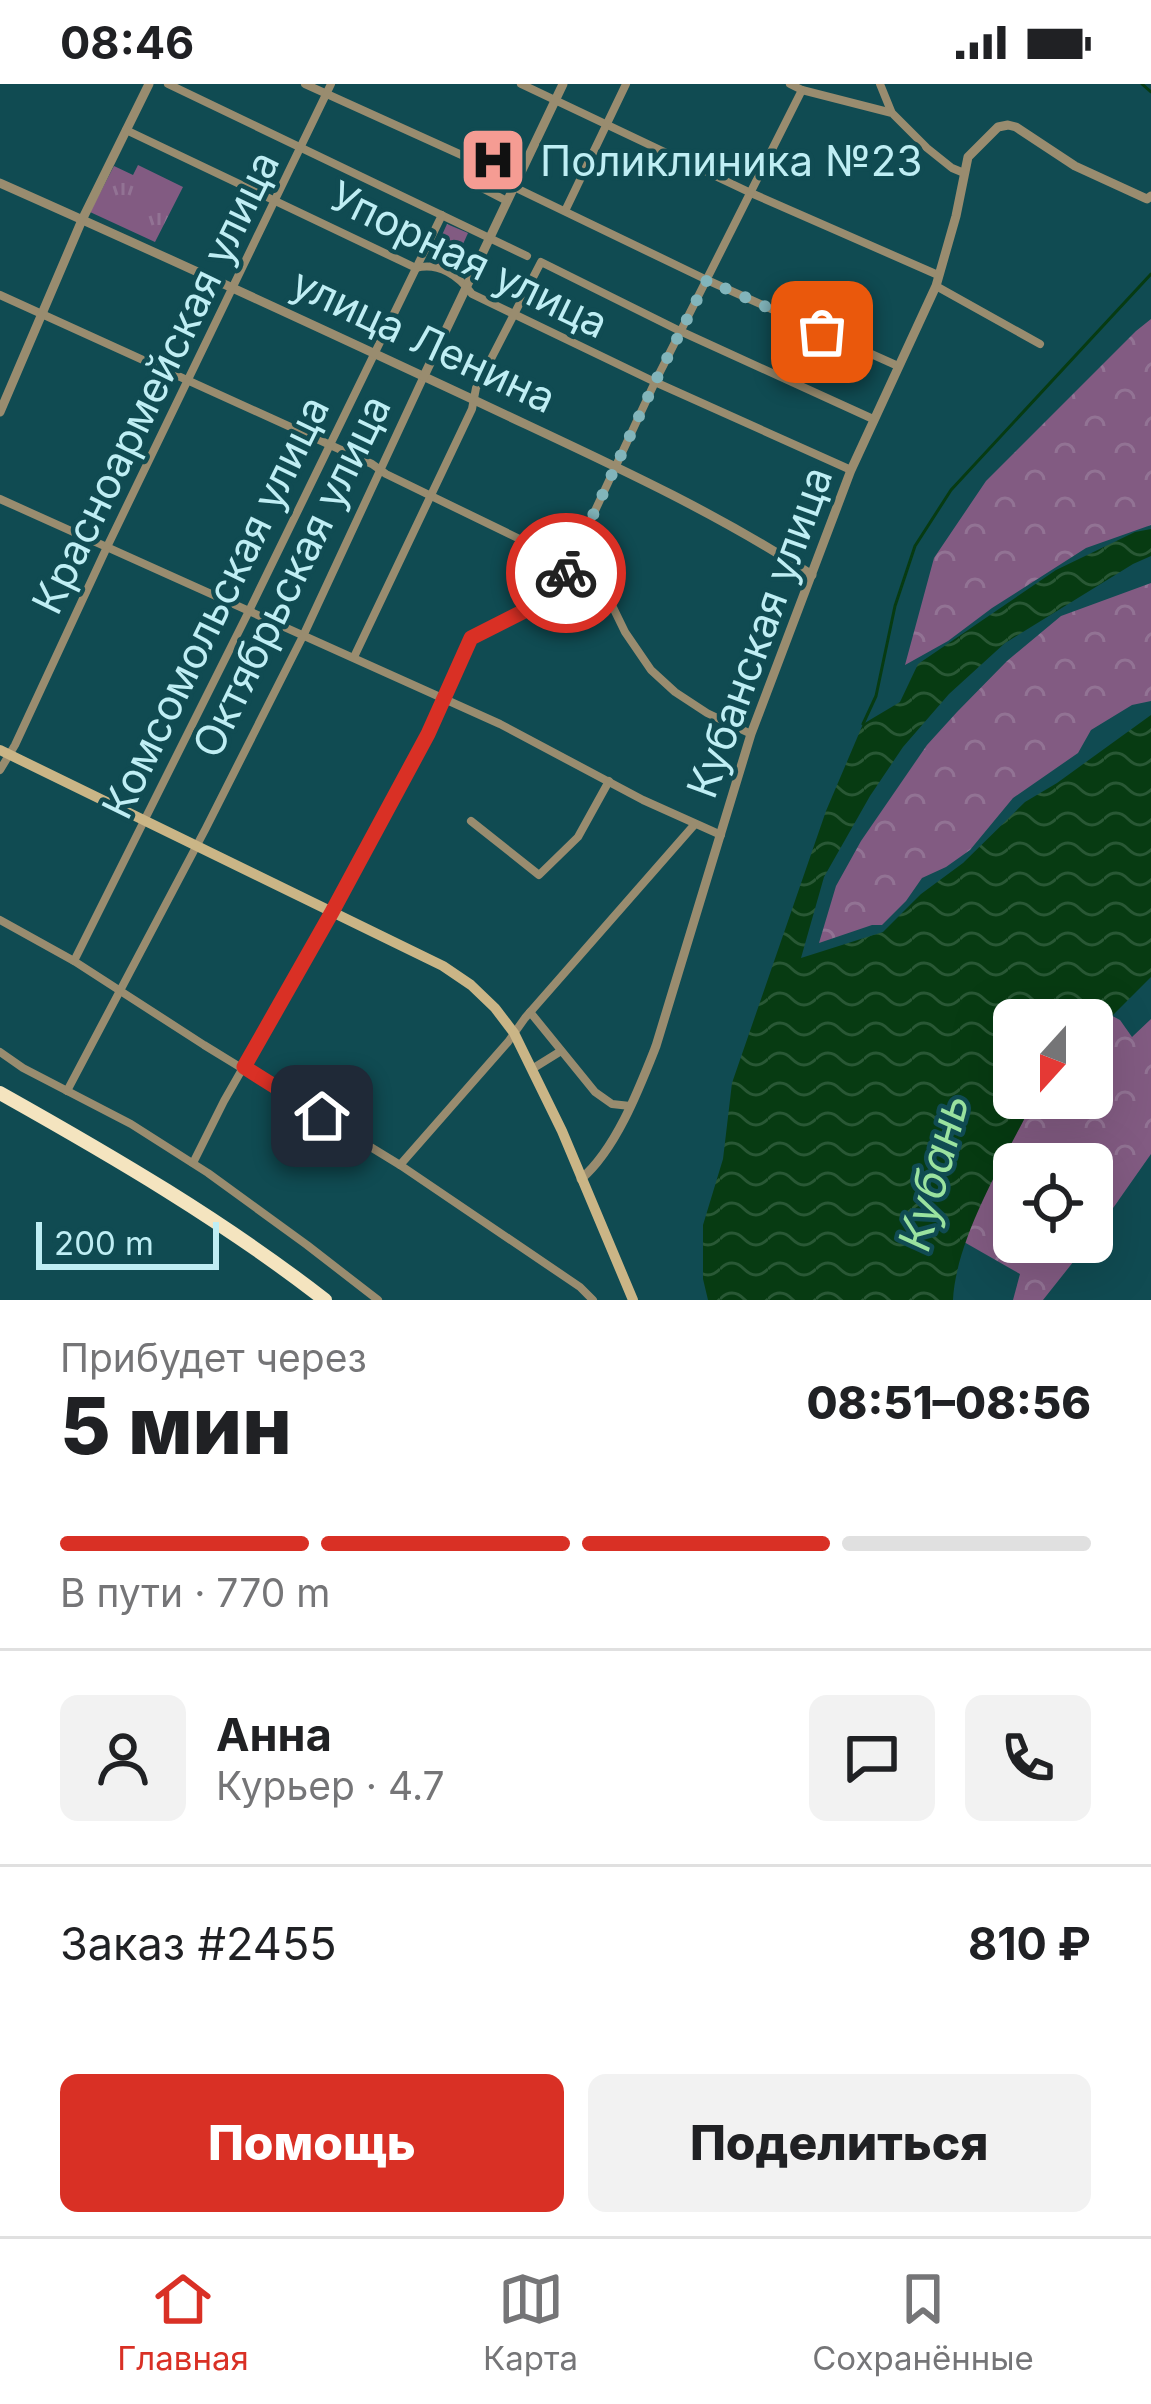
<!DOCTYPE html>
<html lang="ru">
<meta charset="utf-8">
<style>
:root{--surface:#fff;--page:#f2f2f2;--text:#202124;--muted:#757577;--line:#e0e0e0;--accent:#d93025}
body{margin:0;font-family:Inter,sans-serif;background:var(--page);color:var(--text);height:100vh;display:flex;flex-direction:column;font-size:45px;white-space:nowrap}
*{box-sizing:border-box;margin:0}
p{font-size:39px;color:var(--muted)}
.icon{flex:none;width:66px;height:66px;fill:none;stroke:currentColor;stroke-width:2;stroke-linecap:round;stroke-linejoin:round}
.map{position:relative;height:1216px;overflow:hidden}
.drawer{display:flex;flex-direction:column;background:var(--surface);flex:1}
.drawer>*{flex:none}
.needle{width:78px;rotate:201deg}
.controls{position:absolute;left:993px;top:915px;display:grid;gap:24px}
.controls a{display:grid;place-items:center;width:120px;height:120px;border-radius:18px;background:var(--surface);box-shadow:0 12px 48px #0002;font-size:60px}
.scale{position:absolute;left:36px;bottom:30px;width:183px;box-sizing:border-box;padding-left:12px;border:6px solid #bfeef4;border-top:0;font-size:33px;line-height:42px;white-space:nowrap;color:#bfeef4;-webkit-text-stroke:9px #104b52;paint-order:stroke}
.pin{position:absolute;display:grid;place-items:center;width:102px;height:102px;color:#fff;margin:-51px;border-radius:24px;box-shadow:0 6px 18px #0006}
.courier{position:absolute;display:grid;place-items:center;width:120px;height:120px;margin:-60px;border:9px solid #d93025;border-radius:50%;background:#fff;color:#222;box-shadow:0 3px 15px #0007}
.headline em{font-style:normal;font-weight:800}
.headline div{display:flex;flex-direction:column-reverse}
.headline{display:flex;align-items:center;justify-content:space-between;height:204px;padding:0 60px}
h1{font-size:78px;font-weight:800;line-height:90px}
.bar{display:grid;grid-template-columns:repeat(4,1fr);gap:18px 12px;align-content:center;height:144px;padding:0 60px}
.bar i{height:15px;border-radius:9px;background:var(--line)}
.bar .on{background:var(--accent)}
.bar p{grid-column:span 4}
.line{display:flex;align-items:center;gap:30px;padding:0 60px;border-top:3px solid var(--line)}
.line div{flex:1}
.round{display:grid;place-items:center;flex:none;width:126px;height:126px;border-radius:18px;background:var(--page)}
.button{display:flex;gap:24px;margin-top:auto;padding:24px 60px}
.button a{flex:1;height:138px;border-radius:18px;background:var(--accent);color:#fff;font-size:48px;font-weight:800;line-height:138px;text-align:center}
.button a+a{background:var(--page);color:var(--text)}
.status{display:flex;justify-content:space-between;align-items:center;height:84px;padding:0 60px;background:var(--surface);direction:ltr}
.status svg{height:33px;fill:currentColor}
.menu{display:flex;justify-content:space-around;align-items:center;height:168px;border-top:3px solid var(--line);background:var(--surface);font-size:33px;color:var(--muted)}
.menu a{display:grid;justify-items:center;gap:6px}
.menu .on{color:var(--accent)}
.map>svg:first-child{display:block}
.grass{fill:url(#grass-tufts)}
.forest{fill:url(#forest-crowns)}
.water{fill:url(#water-waves)}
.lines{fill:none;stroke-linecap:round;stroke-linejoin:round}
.stream{stroke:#073b12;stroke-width:3}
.minor{stroke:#998c6f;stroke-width:8}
.tertiary{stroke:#998c6f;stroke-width:9}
.secondary{stroke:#cab586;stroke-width:10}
.trunk{stroke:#f4e4bf;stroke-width:14}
.done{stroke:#82b5bb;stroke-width:12;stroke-dasharray:0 21.6}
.route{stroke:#d93025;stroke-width:15}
.labels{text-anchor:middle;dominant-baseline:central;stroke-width:9;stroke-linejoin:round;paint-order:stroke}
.poi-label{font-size:42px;fill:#bfeef4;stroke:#104b52;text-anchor:start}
.street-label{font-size:42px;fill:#bfeef4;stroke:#104b52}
.water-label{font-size:45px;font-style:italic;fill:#9ae29f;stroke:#104b52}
</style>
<div class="status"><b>08:46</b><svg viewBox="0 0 49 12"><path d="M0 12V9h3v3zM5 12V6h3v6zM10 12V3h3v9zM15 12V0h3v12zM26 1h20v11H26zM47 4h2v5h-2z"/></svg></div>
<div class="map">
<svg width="1151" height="1216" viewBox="0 0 1151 1216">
<defs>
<pattern id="grass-tufts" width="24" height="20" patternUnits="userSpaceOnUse" patternTransform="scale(3)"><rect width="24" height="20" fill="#825b82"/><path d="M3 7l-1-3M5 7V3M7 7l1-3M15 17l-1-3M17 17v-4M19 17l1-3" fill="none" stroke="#927394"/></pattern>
<pattern id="forest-crowns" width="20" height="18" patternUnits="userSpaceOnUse" patternTransform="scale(3)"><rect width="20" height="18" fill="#825b82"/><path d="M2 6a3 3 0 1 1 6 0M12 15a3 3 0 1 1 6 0" fill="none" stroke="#927394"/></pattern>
<pattern id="water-waves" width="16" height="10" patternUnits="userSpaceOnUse" patternTransform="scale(3)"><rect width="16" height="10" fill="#073b12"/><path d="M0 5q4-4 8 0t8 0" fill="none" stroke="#295835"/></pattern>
</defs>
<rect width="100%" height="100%" fill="#104b52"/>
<g class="grass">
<polygon points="138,81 183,103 155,158 90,128 114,82 133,91"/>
<polygon points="447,140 468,149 450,189 429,180"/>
</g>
<g class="forest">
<polygon points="1151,235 1151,441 1086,464 992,524 948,557 905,581 934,474 986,397 1136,247"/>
<polygon points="1151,499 1151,617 1132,621 1091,646 1078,669 1013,714 970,766 946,783 922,794 906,817 882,841 872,841 819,859 836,802 861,757 927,661 957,628 1007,577 1061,532"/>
<polygon points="1103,927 1120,936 1132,953 1151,935 1151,1070 1092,1154 1092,1080 1014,1080 1014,1158 1089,1158 1043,1216 1013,1216 1020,1190 957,1154 1025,1014 1092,1014 1092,939"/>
</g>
<path class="water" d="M1151,445V472L1133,480L1005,559L949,610L903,663L870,712L824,793L801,874L883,848L921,810L963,779L1025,718L1057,699L1151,631V893L1092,952V936H1014V1014H1035C1007,1071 956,1153 953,1216H708L703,1195V1141L723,1075L732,999L826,727L863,640L900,618L918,580L1056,486L1135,448Z"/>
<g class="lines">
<g class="stream">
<polyline points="1142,0 1151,8"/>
<polyline points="863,640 876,612 895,522 915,462 951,406 1151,190"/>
</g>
<g class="minor">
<polyline points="168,0 527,172"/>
<polyline points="305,0 466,73 473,80 471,90 478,102 507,117"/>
<polyline points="521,0 751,109 938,191"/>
<polyline points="790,0 802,6 892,29 927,64 952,84 964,89"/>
<polyline points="880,0 891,27"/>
<path d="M126,46L416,184C439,178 459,192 472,210L655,298L851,386"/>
<polyline points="514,103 707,196 898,282"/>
<polyline points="565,127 626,0"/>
<polyline points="936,202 1040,260"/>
<polyline points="0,211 372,380 386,390 569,479 606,509 625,548 651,586 675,608 707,629 751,650"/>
<polyline points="0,415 500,640 643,716 721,751"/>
<polyline points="354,573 472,325 476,304 541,178 680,247 873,335"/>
<polyline points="0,686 15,661 107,463 331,0"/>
<polyline points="471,737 539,791 578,753 609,697"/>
<polyline points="0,836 74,877 204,961 400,1081 580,1203 593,1216"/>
<polyline points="74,877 249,527 442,131"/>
<polyline points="530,928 595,1008 612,1020 630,1022"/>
<polyline points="0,968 23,984 131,1040 208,1089 307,1161 378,1216"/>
<polyline points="532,985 561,967"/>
<polyline points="67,1007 206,744 304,550 424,292"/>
<polyline points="193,1079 224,1017 332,828 427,650 471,554 542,520 559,504 655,298 802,6"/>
<polyline points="400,1081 508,958 525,934 695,740"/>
</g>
<g class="tertiary">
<path d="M0,99C158,169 316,242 472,315C588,370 705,421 812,491"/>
<polyline points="424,292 563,0"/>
<polyline points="0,328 82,136 149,0"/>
<path d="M581,1095C616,1065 639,1005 656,962L751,650L851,386L936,202L956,132L968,73L998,43L1008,41L1016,43L1075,82L1147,115L1151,112"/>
</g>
<polyline class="secondary" points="0,666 443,882 471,901 495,924 514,949 562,1047 633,1216"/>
<path class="trunk" d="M0,1009C114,1073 222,1136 325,1216"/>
</g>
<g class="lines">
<polyline class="done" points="566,489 655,298 707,196 822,248"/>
<polyline class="route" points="322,1032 244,983 332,828 428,650 471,554 552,513 566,489"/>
</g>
<defs>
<symbol id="hospital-square" viewBox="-11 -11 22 22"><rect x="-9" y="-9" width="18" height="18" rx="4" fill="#f59c93" stroke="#104b52"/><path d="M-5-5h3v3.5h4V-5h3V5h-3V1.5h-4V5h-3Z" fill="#111"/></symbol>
</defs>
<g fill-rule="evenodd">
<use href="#hospital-square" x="455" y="38" width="76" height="76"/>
</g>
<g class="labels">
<g class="poi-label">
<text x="540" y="76">Поликлиника №23</text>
</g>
<g class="street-label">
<text transform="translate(469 175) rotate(26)">Упорная улица</text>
<text transform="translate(424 256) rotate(25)">улица Ленина</text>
<text transform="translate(155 298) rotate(-64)">Красноармейская улица</text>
<text transform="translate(291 492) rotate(-64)">Октябрьская улица</text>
<text transform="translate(215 523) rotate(-64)">Комсомольская улица</text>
<text transform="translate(759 548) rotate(-70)">Кубанская улица</text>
</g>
<g class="water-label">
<text transform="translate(933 1088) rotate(-75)">Кубань</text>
</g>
</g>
</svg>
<div class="controls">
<a><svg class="needle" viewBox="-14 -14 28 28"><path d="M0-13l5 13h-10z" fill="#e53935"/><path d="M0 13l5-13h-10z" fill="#757577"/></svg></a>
<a><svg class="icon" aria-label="locate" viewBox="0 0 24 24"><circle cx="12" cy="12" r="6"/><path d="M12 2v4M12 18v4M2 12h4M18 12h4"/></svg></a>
</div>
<div class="scale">200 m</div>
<div class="pin" style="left:822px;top:248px;background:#ea580c"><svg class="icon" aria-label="bag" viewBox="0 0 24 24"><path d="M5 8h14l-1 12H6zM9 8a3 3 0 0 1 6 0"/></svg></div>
<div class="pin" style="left:322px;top:1032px;background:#1f2937"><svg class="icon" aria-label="home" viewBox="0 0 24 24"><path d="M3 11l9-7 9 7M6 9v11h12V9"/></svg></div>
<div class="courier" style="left:566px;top:489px"><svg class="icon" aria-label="bike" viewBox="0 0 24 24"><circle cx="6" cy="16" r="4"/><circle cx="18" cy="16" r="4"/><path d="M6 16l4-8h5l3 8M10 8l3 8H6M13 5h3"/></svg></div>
</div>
<section class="drawer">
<div class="headline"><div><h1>5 мин</h1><p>Прибудет через</p></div><em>08:51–08:56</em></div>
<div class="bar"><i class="on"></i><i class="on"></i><i class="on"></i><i></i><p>В пути · 770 m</p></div>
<div class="line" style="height:216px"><a class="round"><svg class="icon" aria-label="person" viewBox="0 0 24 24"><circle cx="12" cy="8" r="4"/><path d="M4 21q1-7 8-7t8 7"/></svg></a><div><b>Анна</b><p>Курьер · 4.7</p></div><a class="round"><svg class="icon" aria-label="chat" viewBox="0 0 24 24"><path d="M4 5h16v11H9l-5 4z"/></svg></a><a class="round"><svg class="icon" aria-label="phone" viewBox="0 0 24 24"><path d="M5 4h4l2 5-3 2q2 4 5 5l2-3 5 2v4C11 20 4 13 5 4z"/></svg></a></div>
<div class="line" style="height:156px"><div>Заказ #2455</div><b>810 ₽</b></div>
<div class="button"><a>Помощь</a><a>Поделиться</a></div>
</section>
<nav class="menu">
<a class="on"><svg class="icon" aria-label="home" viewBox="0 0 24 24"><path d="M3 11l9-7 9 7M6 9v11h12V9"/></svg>Главная</a>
<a><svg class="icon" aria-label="map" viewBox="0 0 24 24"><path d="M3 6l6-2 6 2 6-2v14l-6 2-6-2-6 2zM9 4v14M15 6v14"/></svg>Карта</a>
<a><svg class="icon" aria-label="saved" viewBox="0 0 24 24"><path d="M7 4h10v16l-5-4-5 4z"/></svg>Сохранённые</a>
</nav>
